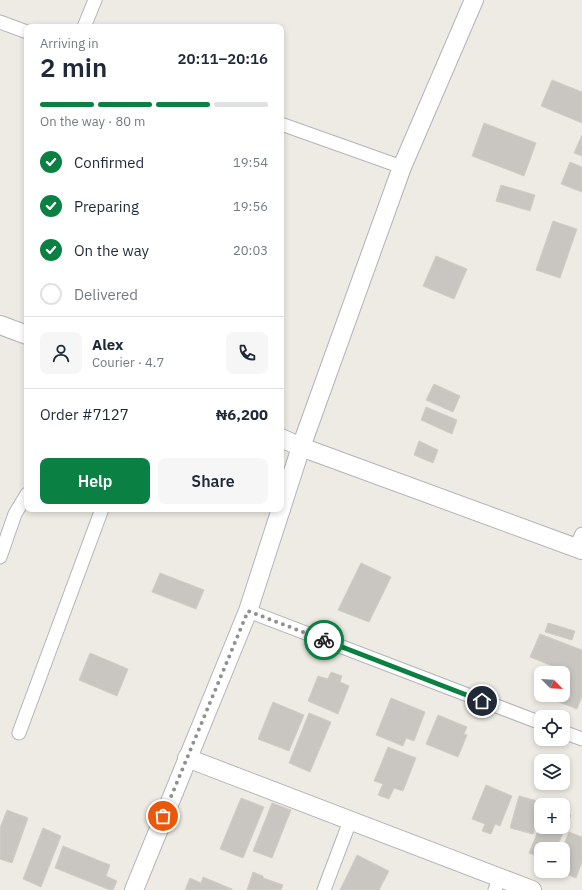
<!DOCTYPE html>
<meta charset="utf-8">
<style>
:root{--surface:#fff;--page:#f6f6f7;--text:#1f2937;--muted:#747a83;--line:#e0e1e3;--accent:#0b8043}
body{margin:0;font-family:"IBM Plex Sans",sans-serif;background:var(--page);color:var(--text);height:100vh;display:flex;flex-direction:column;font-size:15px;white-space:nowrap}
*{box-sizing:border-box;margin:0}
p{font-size:13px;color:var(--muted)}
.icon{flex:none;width:22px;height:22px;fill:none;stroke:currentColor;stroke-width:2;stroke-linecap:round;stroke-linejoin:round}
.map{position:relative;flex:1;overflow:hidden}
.drawer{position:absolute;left:24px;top:24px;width:260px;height:488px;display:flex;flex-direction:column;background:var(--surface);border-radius:8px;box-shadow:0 2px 6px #0003}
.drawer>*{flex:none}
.needle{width:26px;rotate:114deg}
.buttons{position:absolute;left:534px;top:666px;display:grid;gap:8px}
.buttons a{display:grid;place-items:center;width:36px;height:36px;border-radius:8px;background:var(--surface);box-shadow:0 2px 6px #0003;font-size:20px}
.pin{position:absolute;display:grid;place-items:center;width:34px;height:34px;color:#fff;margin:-17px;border:2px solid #fff;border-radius:50%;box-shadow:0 1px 4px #0007}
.courier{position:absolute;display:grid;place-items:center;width:40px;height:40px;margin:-20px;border:3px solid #0b8043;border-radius:50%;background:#fff;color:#222;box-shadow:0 1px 5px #0007}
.overview em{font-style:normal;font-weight:600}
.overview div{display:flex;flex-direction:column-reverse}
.overview{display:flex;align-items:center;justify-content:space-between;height:68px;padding:0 16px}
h1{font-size:26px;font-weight:600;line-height:30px}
.bar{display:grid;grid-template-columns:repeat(4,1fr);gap:6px 4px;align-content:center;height:48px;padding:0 16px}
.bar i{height:5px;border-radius:3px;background:var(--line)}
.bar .selected{background:var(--accent)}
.bar p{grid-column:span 4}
.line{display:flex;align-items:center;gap:10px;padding:0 16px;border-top:1px solid var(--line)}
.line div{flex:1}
.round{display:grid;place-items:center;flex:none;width:42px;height:42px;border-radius:8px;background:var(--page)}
ol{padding:0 16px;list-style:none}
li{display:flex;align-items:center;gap:12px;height:44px}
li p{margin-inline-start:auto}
li .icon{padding:4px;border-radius:50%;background:var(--accent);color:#fff;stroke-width:4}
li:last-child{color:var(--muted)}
li i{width:22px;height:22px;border:2px solid var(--line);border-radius:50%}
.cta{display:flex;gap:8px;margin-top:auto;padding:8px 16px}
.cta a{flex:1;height:46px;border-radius:8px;background:var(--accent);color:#fff;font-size:16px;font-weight:600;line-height:46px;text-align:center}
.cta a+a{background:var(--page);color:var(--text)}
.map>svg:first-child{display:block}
.building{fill:#c9c6c2;stroke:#d2cdc3}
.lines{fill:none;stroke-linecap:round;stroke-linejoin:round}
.street-casing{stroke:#b2b5b8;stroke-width:15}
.secondary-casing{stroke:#b1b4b8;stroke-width:20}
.street{stroke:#fff;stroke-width:13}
.secondary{stroke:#fff;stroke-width:18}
.done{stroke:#8f9191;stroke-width:4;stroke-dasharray:0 7.2}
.route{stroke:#0b8043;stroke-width:5}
</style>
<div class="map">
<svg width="582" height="890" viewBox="0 0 582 890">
<rect width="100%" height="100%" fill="#eeebe4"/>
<g class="building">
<polygon points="552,80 582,92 582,123 541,106"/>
<polygon points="484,123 536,143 524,176 472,156"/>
<polygon points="582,135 582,156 574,153"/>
<polygon points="570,162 582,167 582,192 561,184"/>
<polygon points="501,185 535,195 530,211 496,201"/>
<polygon points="553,221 577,229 560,278 536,270"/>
<polygon points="436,256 467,269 454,299 423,286"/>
<polygon points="434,384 460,396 453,412 426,400"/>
<polygon points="426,407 457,420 452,434 421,420"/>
<polygon points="419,441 438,450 433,463 414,455"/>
<polygon points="361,563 391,577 369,622 338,610"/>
<polygon points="160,573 204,590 196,609 152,592"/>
<polygon points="548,623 575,631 572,640 545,632"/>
<polygon points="540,634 582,650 582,696 577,709 559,702 561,695 563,695 563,691 570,673 530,657"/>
<polygon points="90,653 128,669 117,696 79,680"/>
<polygon points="331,672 342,676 340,682 349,686 338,714 308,701 318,676 328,679"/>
<polygon points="391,698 425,712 414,741 406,738 403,746 376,735"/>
<polygon points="273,702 304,715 289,751 258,739"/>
<polygon points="309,713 331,722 310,772 289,763"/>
<polygon points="438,715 467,727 464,734 467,735 458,757 426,744"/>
<polygon points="388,747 416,758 403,791 394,788 389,799 378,795 383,784 374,781"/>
<polygon points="486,785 512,796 500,826 495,824 491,834 482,831 485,824 472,819"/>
<polygon points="519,796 541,802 533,834 510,828"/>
<polygon points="241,798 264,807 243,858 220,849"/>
<polygon points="272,803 291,810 272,858 253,851"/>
<polygon points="7,810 28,818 12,863 0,859 0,828"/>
<polygon points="563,812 571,815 556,849 541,849 541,858 529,853 541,824 541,827 563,827"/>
<polygon points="43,828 61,836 41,887 23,879"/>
<polygon points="569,832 582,837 582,862 576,878 559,871 563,871 563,849 562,849"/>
<polygon points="63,846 110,865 106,876 117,881 113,890 110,890 55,868"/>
<polygon points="357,855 389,871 379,890 340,890"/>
<polygon points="253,872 263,876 263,878 283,885 281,890 247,890"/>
<polygon points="203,877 232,889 232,890 185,890 190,878 201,883"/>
</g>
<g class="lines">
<defs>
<g id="street">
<polyline points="0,22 27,32"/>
<polyline points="84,27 95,0"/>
<polyline points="281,124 402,167"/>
<polyline points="576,547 582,534"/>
<polyline points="0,557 15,514 27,494"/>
<polyline points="248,611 541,723"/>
<polyline points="563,732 582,739"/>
<polyline points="19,733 102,509"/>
<polyline points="324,890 350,821"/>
<polyline points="495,890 499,878"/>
</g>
<g id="secondary">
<polyline points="0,325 27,335"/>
<polyline points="281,438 301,447 582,550"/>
<polyline points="281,509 301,447 402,167 474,0"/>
<polyline points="187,758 532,890"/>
<polyline points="134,890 248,611 281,509"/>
</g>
</defs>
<use href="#street" class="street-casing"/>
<use href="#secondary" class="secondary-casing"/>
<use href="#street" class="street"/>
<use href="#secondary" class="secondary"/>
</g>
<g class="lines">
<polyline class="done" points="163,816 248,611 324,640"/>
<polyline class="route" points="324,640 482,701"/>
</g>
</svg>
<div class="buttons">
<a><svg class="needle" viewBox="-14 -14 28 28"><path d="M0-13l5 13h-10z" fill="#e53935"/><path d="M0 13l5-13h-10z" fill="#747a83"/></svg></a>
<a><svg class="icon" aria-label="locate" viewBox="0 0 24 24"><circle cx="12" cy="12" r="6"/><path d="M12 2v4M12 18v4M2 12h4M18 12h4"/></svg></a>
<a><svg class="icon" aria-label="layers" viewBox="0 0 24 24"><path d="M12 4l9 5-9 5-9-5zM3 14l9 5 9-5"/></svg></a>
<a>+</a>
<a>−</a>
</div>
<div class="pin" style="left:163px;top:816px;background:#ea580c"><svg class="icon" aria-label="bag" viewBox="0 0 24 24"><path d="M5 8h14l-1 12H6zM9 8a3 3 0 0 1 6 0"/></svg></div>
<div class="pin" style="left:482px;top:701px;background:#1f2937"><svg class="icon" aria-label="home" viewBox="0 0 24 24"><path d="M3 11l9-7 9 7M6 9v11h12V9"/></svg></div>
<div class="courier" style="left:324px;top:640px"><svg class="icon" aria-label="bike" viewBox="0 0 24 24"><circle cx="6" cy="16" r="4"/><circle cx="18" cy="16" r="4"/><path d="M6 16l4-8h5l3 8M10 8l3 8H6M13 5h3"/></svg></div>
<section class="drawer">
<div class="overview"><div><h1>2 min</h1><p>Arriving in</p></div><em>20:11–20:16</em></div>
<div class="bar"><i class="selected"></i><i class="selected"></i><i class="selected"></i><i></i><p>On the way · 80 m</p></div>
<ol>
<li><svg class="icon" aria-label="check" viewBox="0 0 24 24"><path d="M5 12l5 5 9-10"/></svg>Confirmed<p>19:54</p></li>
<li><svg class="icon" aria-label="check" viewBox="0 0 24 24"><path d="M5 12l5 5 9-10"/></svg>Preparing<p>19:56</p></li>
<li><svg class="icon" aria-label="check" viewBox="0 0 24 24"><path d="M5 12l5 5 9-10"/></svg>On the way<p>20:03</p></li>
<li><i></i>Delivered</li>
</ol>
<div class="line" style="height:72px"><a class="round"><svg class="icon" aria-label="person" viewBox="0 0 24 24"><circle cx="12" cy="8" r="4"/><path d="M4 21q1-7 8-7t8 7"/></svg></a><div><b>Alex</b><p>Courier · 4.7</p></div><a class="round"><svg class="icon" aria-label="phone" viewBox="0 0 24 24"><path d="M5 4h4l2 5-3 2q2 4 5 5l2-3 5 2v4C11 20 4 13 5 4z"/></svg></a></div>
<div class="line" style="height:52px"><div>Order #7127</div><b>₦6,200</b></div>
<div class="cta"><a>Help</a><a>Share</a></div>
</section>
</div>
